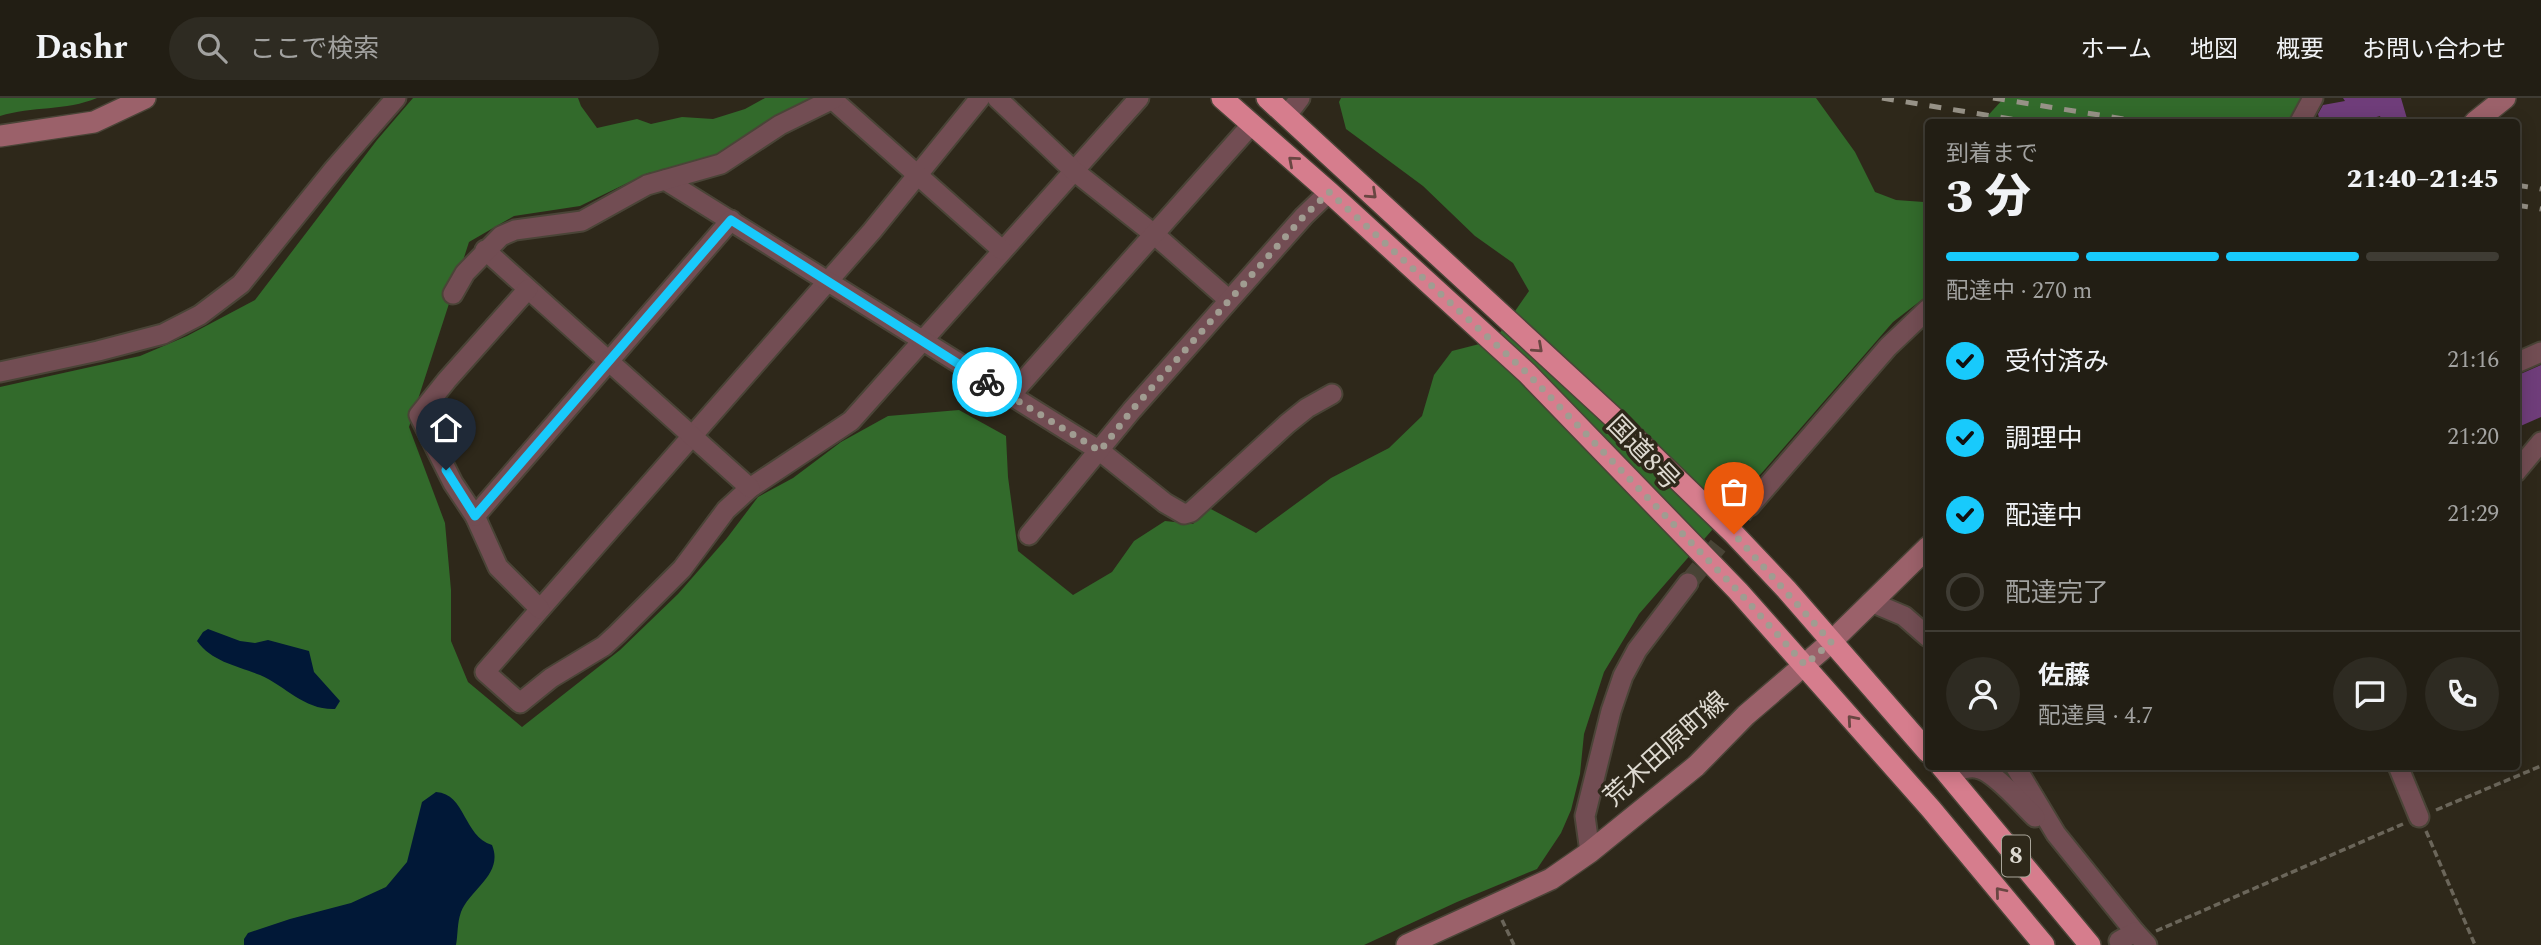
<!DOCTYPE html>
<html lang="ja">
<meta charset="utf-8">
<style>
:root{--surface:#221e14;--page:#2e2b22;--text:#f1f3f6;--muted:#a2a2a0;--line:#3f3c34;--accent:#18cafc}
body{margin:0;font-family:Spectral,"Noto Sans JP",serif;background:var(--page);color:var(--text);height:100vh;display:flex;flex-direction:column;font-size:26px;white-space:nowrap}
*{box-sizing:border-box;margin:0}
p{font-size:23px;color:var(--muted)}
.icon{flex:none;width:38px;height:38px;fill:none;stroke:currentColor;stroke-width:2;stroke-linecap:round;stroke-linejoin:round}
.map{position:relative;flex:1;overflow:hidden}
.sheet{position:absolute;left:1925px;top:21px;width:595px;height:651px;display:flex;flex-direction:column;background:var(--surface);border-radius:7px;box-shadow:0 4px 18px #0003,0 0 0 2px var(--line)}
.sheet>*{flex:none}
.pin{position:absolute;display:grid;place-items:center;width:60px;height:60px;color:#fff;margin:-72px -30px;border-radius:50% 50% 50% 0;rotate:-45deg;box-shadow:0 0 7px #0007}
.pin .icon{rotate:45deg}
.courier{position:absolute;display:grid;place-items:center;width:70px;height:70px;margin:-35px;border:5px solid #18cafc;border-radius:50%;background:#fff;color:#222;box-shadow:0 2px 9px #0007}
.overview em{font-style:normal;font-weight:800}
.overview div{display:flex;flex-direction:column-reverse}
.overview{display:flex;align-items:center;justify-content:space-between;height:119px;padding:0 21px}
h1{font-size:46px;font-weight:800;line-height:52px}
.bar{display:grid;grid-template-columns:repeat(4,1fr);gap:10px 7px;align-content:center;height:84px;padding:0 21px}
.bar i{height:9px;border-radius:5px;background:var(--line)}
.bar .current{background:var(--accent)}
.bar p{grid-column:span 4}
.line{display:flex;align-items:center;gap:18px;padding:0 21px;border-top:2px solid var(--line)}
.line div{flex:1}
.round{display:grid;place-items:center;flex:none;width:74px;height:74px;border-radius:37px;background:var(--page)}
ol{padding:0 21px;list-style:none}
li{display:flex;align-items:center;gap:21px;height:77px}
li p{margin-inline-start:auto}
li .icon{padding:7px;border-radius:50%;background:var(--accent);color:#111;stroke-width:4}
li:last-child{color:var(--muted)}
li i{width:38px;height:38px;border:4px solid var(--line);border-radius:50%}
header{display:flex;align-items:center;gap:42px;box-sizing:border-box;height:98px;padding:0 35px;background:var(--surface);border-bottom:2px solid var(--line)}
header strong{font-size:33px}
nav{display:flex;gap:38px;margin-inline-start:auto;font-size:24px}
.search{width:490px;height:63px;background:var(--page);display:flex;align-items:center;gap:18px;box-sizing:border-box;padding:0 24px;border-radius:38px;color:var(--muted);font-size:26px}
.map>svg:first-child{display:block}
.forest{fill:#326a2b}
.water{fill:#011837}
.building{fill:#6f3d7a}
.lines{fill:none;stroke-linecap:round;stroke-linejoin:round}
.street-tunnel{stroke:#484335;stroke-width:19;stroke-dasharray:19 10;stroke-linecap:butt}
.street-casing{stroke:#4a4437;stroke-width:23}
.secondary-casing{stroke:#4a4437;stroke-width:24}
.highway-casing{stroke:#4a4437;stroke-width:24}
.path{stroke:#6b665a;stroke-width:3.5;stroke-dasharray:7 3.5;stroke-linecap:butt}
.street{stroke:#724d53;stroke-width:19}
.secondary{stroke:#9b616a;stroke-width:21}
.highway{stroke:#d67d8d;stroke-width:21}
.rail{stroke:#979287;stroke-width:5;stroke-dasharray:12 12;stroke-linecap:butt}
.oneway{stroke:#694642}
.done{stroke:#a09c91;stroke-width:7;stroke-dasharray:0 12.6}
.route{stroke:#18cafc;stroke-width:9}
.labels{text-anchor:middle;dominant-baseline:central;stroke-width:7;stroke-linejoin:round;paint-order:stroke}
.shield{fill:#2e281a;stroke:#a9a59a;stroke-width:2}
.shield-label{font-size:24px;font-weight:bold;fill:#dedad1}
.street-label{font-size:26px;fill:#dedad1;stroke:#2e281a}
</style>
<header>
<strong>Dashr</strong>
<div class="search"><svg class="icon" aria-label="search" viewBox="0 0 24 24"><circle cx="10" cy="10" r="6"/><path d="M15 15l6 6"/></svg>ここで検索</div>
<nav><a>ホーム</a><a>地図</a><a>概要</a><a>お問い合わせ</a></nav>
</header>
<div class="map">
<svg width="2541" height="847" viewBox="0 0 2541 847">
<rect width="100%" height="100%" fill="#2e281a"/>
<g class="forest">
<path d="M0,0H97C66,13 32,8 0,18Z"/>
<polygon points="413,0 578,0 581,8 597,30 637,21 651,26 682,19 713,21 745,11 765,0 821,0 719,59 690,68 648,75 580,108 514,118 469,144 409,329 445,425 451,492 451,543 468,584 522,629 620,552 678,496 727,440 758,399 793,380 841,344 888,318 959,312 1006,338 1008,379 1018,453 1073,497 1112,474 1134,443 1165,423 1193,426 1209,410 1256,435 1331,380 1389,350 1422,318 1434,277 1452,253 1495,242 1529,193 1513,165 1475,138 1423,88 1346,31 1339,4 1341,0 1816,0 1855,54 1875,94 1896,102 1924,104 1928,97 1928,197 1893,224 1639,516 1604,574 1584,636 1580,676 1571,712 1561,735 1537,771 1457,804 1364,847 0,847 0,289 140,258 187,238 255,202 377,42"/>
<polygon points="2004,0 2303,0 2292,24 1982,24"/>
</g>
<g class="water">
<path d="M208,531L240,543L255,545L268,542L309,553L314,574L340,603L335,611C304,612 287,589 260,577C238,568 212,564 197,543L203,534Z"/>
<path d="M436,694C466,696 463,738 492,747C504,776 470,791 461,814C457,825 458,836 456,847H244V841L248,835L290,821L351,805L386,789L407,764L422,704Z"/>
</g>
<g class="building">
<polygon points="2343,0 2401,0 2408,24 2382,24 2380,18 2359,24 2320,24 2318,16 2323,7 2345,3"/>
<polygon points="2541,267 2541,319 2516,330 2516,278"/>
</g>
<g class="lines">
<polyline class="street-tunnel" points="1688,485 1750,408"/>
<defs>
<g id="street">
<polyline points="980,0 872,133 485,574 520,605 551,580 604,548 617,536 682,471 726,412 750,390 851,323 1139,0"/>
<polyline points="997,0 1073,72 1155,137 1229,202"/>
<polyline points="832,1 1002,152"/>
<polyline points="1287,17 1300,0"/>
<polyline points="2300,24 2313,0"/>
<polyline points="665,82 1100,353 1165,405 1184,416 1191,414 1287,326 1307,310 1332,296"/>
<polyline points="485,152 750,390"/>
<polyline points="528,191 447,282 419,317 453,385 475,418 498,469 540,511"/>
<polyline points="453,196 465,175 501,138 515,132 582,123 647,87 721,66 780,27 835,0"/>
<polyline points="2516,265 2541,254"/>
<polyline points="0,274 98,253 163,236 200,217 241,186 334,71 396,0"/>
<polyline points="1010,298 1252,26"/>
<polyline points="2516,374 2541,344"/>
<polyline points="1750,408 1888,249 1928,211"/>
<polyline points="475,418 731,122"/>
<polyline points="1029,437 1132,312 1304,118 1329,94"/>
<polyline points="1871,504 1904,518 1928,539"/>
<polyline points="2015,668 2056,736 2135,834"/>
<polyline points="2398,668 2419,719"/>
<path d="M1948,676C1957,673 1966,669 1975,670C1993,671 2022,707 2035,719"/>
<polyline points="1590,754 1585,718 1611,613 1623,578 1637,552 1688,485"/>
<polyline points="2119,843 2135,834 2147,847"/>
</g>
<g id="secondary">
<polyline points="2475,24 2505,0"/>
<polyline points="0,38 94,24 145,0"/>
<polyline points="1407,847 1551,781 1590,754 1696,668 1746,617 1831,544 1928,449"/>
</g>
<g id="highway">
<polyline points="1222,0 1329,94 1527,275 1738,493 1931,711 2044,847"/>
<polyline points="1267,0 1613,319 1734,436 1786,491 1928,654"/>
<polyline points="1941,668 2090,847"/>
</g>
</defs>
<use href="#street" class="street-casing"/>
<use href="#secondary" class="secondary-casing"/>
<use href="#highway" class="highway-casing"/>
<g class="path">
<polyline points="2436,712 2541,668"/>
<polyline points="2426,733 2475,847"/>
<polyline points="1502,822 1514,847"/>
<polyline points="2156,833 2403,726"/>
</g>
<use href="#street" class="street"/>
<use href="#secondary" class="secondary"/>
<use href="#highway" class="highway"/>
<g class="rail">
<polyline points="1882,0 2029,24"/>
<polyline points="1993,0 2143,24"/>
<polyline points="2516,87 2541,91"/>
<polyline points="2516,107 2541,111"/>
</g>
</g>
<defs><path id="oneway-chevron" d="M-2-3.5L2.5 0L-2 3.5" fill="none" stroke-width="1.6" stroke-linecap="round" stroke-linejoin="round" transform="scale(1.75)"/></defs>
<g class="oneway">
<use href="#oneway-chevron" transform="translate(1293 63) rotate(-139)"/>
<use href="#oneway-chevron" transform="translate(1372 96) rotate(43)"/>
<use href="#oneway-chevron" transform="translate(1538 250) rotate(42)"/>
<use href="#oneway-chevron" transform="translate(1852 622) rotate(-131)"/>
<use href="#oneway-chevron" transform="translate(2000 794) rotate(-130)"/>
</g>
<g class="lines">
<polyline class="done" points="987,284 1100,353 1132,312 1304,118 1329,94 1527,275 1738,493 1805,567 1831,544 1734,436"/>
<polyline class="route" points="446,372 475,418 731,122 987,284"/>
</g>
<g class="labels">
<rect class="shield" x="2002" y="737.5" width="28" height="41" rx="5"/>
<g class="shield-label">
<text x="2016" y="758">8</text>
</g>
<g class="street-label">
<text transform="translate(1643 355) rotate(46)">国道8号</text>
<text transform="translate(1666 651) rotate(-42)">荒木田原町線</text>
</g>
</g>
</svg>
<div class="pin" style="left:1734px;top:436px;background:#ea580c"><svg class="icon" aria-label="bag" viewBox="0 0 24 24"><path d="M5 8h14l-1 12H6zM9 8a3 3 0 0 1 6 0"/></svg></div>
<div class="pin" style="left:446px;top:372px;background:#1f2937"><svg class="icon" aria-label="home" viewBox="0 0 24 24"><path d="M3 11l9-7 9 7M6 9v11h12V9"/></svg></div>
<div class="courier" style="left:987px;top:284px"><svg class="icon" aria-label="bike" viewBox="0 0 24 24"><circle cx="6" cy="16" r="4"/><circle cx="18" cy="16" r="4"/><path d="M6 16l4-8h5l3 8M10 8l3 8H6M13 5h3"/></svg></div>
<section class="sheet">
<div class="overview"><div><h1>3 分</h1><p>到着まで</p></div><em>21:40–21:45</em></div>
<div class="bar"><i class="current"></i><i class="current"></i><i class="current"></i><i></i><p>配達中 · 270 m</p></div>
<ol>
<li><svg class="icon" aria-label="check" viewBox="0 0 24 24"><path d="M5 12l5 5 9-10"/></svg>受付済み<p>21:16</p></li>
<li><svg class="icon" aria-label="check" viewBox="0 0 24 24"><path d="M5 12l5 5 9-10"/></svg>調理中<p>21:20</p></li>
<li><svg class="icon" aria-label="check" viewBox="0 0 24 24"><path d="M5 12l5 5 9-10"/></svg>配達中<p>21:29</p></li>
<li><i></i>配達完了</li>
</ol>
<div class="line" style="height:126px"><a class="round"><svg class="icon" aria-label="person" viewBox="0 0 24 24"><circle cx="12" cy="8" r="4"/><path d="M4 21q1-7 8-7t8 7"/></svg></a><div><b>佐藤</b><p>配達員 · 4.7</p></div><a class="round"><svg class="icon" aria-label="chat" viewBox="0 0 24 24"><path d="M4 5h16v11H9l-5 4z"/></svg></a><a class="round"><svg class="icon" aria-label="phone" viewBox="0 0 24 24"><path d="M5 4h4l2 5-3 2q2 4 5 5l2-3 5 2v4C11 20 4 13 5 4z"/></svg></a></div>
</section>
</div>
